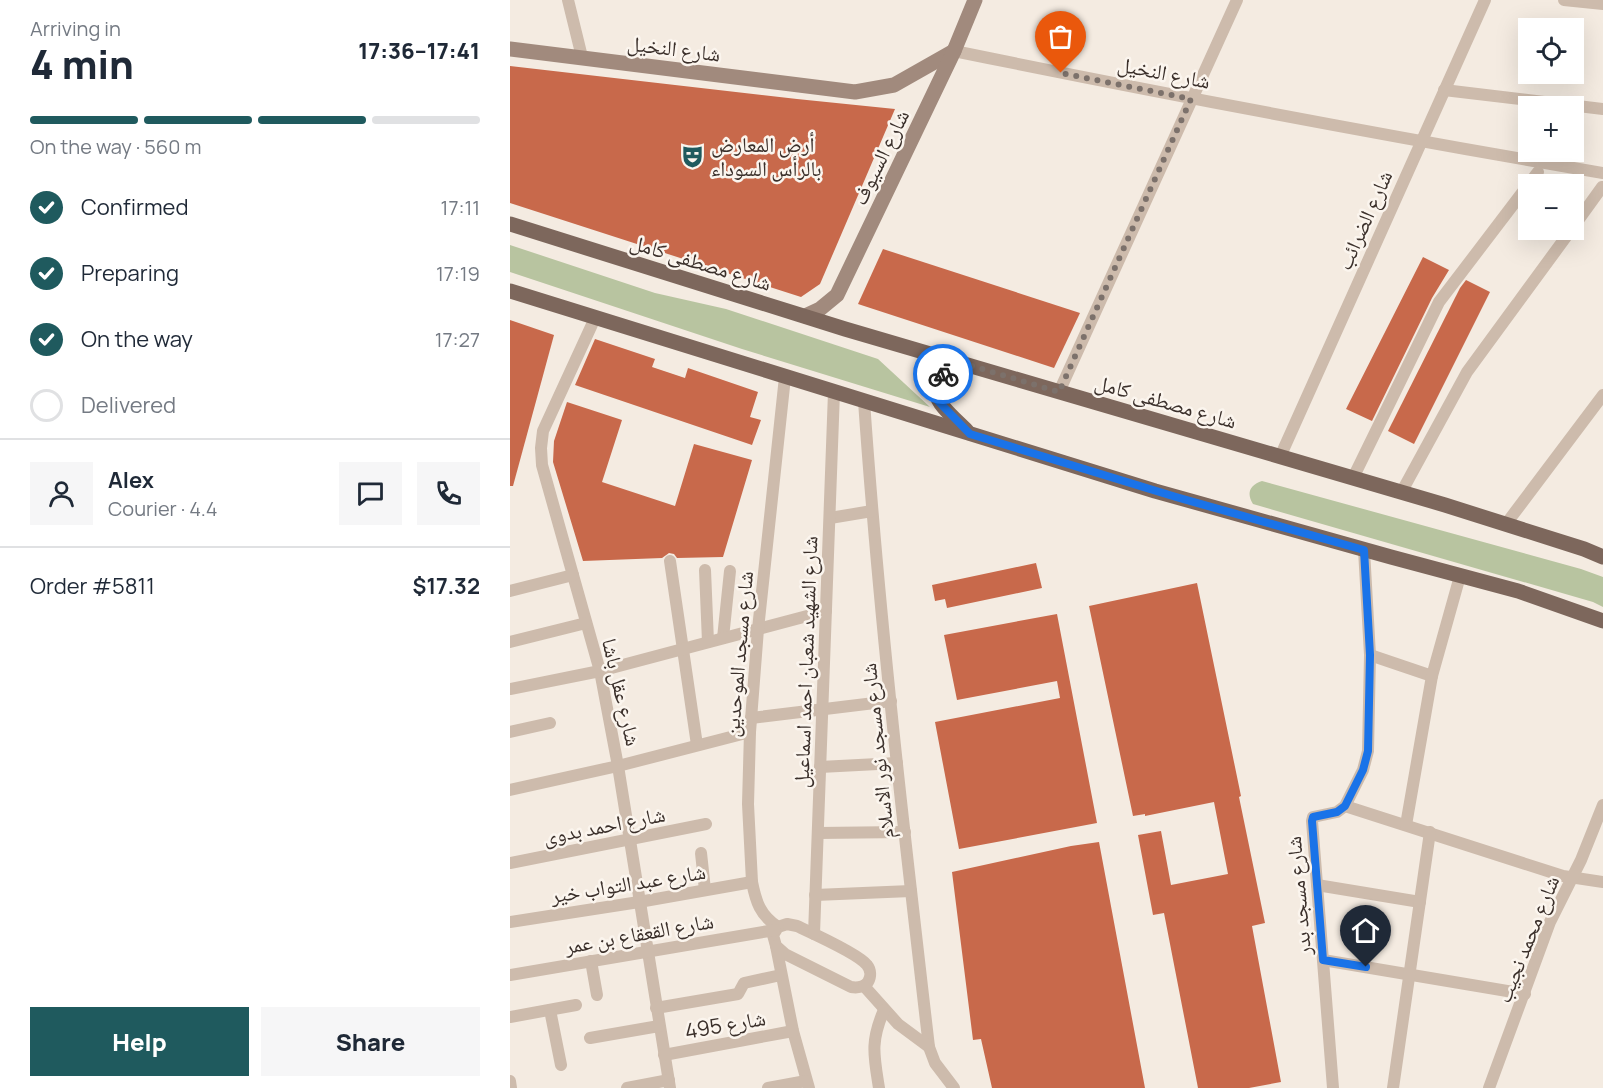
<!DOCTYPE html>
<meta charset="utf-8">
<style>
:root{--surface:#fff;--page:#f6f6f7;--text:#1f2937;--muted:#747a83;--line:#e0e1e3;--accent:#1f5a5e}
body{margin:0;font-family:Manrope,"Noto Naskh Arabic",sans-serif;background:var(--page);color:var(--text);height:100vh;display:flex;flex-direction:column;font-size:22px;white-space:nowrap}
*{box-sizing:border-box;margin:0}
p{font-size:20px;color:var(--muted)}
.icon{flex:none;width:33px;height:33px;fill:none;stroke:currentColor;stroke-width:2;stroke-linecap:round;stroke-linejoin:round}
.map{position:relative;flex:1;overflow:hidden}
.sheet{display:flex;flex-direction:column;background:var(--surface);width:510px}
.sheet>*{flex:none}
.tools{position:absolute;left:1008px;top:18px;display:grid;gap:12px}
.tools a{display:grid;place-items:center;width:66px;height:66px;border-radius:0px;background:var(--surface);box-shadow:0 6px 24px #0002;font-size:30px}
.pin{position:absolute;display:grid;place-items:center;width:51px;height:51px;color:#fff;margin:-62px -26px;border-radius:50% 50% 50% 0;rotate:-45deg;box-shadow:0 0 6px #0007}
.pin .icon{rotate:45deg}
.courier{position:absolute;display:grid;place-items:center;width:60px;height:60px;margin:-30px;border:4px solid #1a73e8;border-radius:50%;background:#fff;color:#222;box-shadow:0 2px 8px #0007}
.head em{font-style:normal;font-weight:800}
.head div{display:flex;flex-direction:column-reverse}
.head{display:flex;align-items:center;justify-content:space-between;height:102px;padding:0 30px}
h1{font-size:39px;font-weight:800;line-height:45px}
.bar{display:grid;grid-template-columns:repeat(4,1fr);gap:9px 6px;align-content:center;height:72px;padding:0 30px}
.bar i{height:8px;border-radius:4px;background:var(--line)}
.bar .selected{background:var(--accent)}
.bar p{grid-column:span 4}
.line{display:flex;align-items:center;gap:15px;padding:0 30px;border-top:2px solid var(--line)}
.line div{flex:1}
.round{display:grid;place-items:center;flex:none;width:63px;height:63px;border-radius:0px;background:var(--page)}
ol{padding:0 30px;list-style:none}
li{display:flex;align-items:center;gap:18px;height:66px}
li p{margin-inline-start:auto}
li .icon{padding:6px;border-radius:50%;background:var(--accent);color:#fff;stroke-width:4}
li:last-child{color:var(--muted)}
li i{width:33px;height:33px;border:3px solid var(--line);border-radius:50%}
.primary-button{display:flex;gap:12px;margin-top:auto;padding:12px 30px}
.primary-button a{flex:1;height:69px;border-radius:0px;background:var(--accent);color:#fff;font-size:24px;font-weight:800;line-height:69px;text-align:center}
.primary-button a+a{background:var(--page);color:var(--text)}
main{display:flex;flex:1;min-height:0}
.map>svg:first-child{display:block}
.green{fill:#b8c4a0}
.building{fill:#c8694b}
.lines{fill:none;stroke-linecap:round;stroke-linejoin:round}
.minor{stroke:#cdbbac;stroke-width:12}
.secondary{stroke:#a18a7d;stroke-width:15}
.primary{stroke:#7d675c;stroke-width:15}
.done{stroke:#7c716b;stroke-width:6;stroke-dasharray:0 10.8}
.route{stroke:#1a73e8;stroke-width:8}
.labels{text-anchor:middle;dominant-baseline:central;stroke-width:5;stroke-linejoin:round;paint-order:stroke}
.street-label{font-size:21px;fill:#3b302b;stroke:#fbf5ee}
.poi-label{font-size:21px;fill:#3b302b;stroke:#fbf5ee;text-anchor:start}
</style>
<main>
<section class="sheet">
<div class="head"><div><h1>4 min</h1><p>Arriving in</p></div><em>17:36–17:41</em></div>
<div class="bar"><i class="selected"></i><i class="selected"></i><i class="selected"></i><i></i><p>On the way · 560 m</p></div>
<ol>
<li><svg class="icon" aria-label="check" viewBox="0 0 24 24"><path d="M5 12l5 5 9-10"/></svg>Confirmed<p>17:11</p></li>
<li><svg class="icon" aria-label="check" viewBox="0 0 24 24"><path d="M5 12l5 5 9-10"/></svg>Preparing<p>17:19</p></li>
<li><svg class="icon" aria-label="check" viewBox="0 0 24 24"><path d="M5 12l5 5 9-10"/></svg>On the way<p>17:27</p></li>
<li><i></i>Delivered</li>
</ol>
<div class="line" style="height:108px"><a class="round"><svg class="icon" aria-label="person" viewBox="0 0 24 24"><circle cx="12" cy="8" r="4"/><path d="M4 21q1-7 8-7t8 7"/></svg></a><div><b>Alex</b><p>Courier · 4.4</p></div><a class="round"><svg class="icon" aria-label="chat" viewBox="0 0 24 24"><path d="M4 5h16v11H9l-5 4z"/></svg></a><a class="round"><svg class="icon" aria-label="phone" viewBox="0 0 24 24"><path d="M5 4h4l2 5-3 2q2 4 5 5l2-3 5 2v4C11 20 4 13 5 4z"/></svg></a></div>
<div class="line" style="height:78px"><div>Order #5811</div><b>$17.32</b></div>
<div class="primary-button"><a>Help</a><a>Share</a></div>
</section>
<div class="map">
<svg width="1093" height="1088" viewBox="0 0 1093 1088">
<rect width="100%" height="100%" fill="#f4ebe1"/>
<g class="green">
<polygon points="0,245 145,293 216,309 368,359 420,407 232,349 0,272"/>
<path d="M752,481L1071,569L1093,577V607L1083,602L743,504C736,493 740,485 752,481Z"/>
</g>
<g class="building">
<polygon points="0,66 287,99 385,109 310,284 291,297 0,203"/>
<polygon points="373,249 570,313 544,368 348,304"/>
<polygon points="913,257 939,270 922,298 862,421 836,409"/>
<polygon points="956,280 980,292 904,444 878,431 950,288"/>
<polygon points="0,320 44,335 3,486 0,486"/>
<polygon points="85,339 145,359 142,367 175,378 178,368 248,392 240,417 251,420 242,445 65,385"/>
<polygon points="57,402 112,420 92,482 165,506 184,444 242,460 213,557 167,558 164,554 159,553 152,558 73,561 43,462 44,441"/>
<polygon points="526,563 532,588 437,608 435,599 425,601 422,585"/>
<polygon points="687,583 731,796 729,797 755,923 742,926 771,1082 739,1088 688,1088 654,913 643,915 628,835 651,831 661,885 718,874 704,802 635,816 635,814 623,816 579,606"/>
<polygon points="547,614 587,823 449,849 425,722 550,698 547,681 447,700 434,635"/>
<polygon points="589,842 635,1088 482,1088 471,1039 463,1040 442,872 561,846"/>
</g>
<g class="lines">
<g class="minor">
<polyline points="58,0 72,57"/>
<polyline points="1054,0 1093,4"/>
<path d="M444,51C660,95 876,136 1093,173"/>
<polyline points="934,90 1093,109"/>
<polyline points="1064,226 1092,187"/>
<polyline points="85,318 33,431 31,448 32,465 90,671 108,766 160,1088"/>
<polyline points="549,392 727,0"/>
<path d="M354,401C369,617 394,832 419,1047L425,1063L444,1088"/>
<polyline points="770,457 975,0"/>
<polyline points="843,478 929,302 1028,172"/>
<polyline points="891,493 957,372 1061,230"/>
<polyline points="320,518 362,511"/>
<polyline points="996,524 1093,395"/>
<polyline points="160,561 187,745"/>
<polyline points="195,570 198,642"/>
<polyline points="0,591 63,575"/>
<polyline points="213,638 220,571"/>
<polyline points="0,642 76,623"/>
<polyline points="860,655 922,676"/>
<polyline points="0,689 90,671 316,611"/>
<polyline points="241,718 381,701"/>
<polyline points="0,732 40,723"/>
<polyline points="310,767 387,763"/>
<polyline points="0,790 108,766 240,732"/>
<polyline points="835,806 1053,876 1093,882"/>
<polyline points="896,825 922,676 950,576"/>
<polyline points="308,833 395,832"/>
<polyline points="191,853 195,890"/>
<polyline points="0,863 196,824"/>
<polyline points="807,885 910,902"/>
<polyline points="305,895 401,891"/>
<polyline points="0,922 129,902 242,882"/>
<path d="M277,924L287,926C302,933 349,954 357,965C361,970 361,977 358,982C353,988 347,988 341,987L275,954L266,946L263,935L268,927Z"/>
<path d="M268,927C250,915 246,902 242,882L238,804L240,732L248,629L275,377"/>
<polyline points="304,934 324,392"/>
<polyline points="266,946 283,1031 299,1088"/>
<polyline points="813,960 1015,994"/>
<polyline points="81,961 87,995"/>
<polyline points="0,975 265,930"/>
<polyline points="354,986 388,1024 419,1047"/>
<polyline points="146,1008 228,994 234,983 271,975"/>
<polyline points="40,1010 51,1065"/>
<polyline points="0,1017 66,1005"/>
<polyline points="80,1038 149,1026"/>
<polyline points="154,1055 283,1031"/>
<polyline points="0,1081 1,1088"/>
<polyline points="117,1088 159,1080"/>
<polyline points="258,1088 296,1081"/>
<path d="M369,1088C364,1056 360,1042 374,1010"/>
<polyline points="823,1088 802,821 803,817 827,812 835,806 853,770 858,751 860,655 854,550"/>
<polyline points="883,1088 920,832"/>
<polyline points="979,1088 1040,922 1071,860 1093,805"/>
</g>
<g class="secondary">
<polyline points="0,49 345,92 384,85 444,51"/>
<polyline points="295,316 310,309 327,295 444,51 465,0"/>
</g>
<g class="primary">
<polyline points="0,224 335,329 935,505 1074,549 1093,557"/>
<polyline points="0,291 645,491 881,557 1008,591 1093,621"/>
<path d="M452,363C405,388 431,405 457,431"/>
</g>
</g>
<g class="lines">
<polyline class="done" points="433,374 452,363 549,392 681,99 551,73"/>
<polyline class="route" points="433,374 426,386 428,401 460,434 666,497 854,550 860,655 858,751 853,770 835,806 827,812 803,817 802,821 813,960 856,967"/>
</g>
<defs>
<symbol id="theatre-bare" viewBox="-9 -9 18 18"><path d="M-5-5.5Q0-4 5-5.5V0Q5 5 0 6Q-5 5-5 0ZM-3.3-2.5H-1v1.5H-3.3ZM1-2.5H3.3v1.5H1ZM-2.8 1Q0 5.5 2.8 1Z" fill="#1f5a5e" stroke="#fbf5ee" stroke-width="2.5" paint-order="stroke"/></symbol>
</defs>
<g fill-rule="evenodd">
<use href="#theatre-bare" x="166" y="140" width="33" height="33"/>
</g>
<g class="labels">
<g class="street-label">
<text transform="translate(164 48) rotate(7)">شارع النخيل</text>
<text transform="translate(654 72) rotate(11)">شارع النخيل</text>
<text transform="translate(370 157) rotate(-64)">شارع السيوف</text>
<text transform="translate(854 220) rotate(-66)">شارع الضرائب</text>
<text transform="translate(191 262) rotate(17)">شارع مصطفى كامل</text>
<text transform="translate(656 401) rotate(16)">شارع مصطفى كامل</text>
<text transform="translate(228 654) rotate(-85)">شارع مسجد الموحدين</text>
<text transform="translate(295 662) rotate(-88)">شارع الشهيد شعبان احمد اسماعيل</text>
<text transform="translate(112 692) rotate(77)">شارع عقل باشا</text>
<text transform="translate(367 751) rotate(-96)">شارع مسجد نور الاسلام</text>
<text transform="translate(94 825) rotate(-11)">شارع احمد بدوى</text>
<text transform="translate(118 883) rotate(-9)">شارع عبد التواب خير</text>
<text transform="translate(788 896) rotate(-95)">شارع مسجد بدر</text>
<text transform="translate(129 933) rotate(-10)">شارع القعقاع بن عمر</text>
<text transform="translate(1017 939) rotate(-68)">شارع محمد نجيب</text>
<text transform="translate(215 1024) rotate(-10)">شارع 495</text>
</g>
<g class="poi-label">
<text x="201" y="144">أرض المعارض<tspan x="201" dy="24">بالرأس السوداء</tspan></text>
</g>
</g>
</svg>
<div class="tools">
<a><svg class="icon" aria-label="locate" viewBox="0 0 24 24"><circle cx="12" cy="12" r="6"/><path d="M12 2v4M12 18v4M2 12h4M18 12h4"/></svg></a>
<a>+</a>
<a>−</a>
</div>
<div class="pin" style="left:551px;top:73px;background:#ea580c"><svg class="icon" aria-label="bag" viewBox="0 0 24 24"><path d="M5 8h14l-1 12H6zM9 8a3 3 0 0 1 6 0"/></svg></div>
<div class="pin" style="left:856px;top:967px;background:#1f2937"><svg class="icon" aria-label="home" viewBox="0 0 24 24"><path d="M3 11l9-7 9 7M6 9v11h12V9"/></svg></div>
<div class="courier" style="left:433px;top:374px"><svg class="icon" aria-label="bike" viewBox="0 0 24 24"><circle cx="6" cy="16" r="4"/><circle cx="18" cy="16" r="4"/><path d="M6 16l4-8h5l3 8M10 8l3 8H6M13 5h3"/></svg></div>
</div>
</main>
